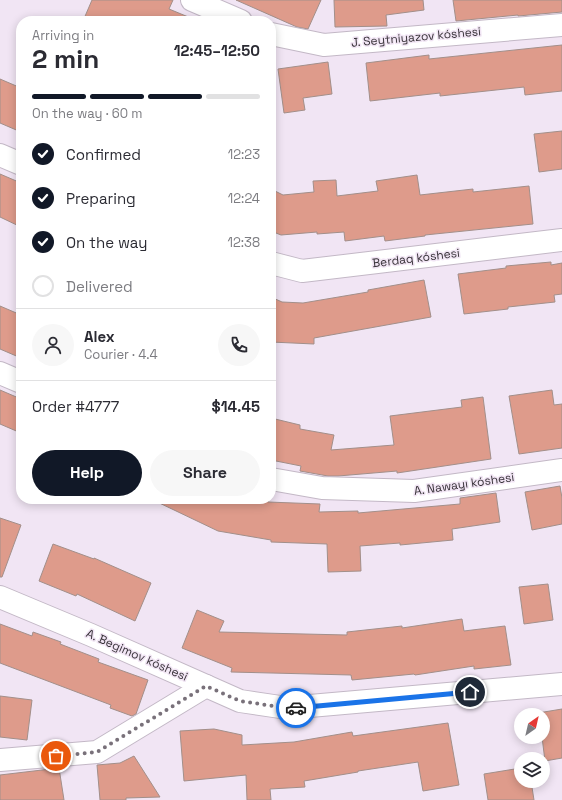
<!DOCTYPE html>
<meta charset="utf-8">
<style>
:root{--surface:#fff;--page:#f7f7f7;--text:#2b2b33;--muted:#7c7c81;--line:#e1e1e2;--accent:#111827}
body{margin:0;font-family:"Space Grotesk",sans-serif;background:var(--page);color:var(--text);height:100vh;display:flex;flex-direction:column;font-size:15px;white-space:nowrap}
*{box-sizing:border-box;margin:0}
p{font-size:13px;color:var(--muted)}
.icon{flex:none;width:22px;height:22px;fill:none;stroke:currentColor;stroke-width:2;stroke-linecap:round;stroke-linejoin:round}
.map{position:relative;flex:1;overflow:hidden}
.side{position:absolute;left:16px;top:16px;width:260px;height:488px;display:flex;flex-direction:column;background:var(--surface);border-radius:16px;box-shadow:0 2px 10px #0003}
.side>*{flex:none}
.needle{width:26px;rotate:34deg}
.buttons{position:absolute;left:514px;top:708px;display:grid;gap:8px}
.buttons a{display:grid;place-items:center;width:36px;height:36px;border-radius:50%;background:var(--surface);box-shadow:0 2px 10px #0003;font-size:20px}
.pin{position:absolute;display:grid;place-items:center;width:34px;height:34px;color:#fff;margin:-17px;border:2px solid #fff;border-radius:50%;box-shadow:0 1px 4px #0007}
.courier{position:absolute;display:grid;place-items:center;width:40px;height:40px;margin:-20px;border:3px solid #1a73e8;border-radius:50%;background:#fff;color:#222;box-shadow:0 1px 5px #0007}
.head em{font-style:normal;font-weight:700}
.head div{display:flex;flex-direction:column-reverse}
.head{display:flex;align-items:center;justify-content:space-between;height:68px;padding:0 16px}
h1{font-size:26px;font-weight:700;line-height:30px}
.bar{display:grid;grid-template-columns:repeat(4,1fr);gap:6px 4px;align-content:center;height:48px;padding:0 16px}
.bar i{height:5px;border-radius:3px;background:var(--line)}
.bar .current{background:var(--accent)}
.bar p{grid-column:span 4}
.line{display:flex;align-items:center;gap:10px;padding:0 16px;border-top:1px solid var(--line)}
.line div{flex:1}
.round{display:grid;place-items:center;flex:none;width:42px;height:42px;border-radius:21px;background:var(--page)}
ol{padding:0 16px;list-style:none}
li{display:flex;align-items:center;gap:12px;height:44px}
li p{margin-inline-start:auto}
li .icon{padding:4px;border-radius:50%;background:var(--accent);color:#fff;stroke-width:4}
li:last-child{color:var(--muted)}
li i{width:22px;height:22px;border:2px solid var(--line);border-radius:50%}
.cta{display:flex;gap:8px;margin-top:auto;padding:8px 16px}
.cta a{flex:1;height:46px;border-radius:24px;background:var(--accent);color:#fff;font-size:16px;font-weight:700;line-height:46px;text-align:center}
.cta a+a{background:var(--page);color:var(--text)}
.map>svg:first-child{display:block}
.building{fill:#de9b8b;stroke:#a28f8a}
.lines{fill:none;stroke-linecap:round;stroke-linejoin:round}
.minor-casing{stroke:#c3b8c6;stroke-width:24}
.minor{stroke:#fff;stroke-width:22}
.done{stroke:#79717a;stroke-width:4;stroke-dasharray:0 7.2}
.route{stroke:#1a73e8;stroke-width:5}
.labels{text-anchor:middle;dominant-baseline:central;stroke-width:3;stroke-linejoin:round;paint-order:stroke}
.street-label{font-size:12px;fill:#383339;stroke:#f1e5f4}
</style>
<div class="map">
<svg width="562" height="800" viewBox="0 0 562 800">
<rect width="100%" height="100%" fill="#f1e5f4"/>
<g class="building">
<polygon points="92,0 173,0 169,9 198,21 83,21"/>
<polygon points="236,0 321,0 308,29 297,27"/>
<polygon points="334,0 423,0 424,10 386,15 387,26 335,27"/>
<polygon points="453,0 562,0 562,12 518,16 518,15 456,21"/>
<polygon points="562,45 562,91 525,95 524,87 440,96 440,93 370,101 366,63 429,55 429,59"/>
<polygon points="328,62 332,94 303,98 305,110 284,113 278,69"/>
<polygon points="0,79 21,88 21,132 0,123"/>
<polygon points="562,131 562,169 539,172 534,134"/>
<polygon points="0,174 21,183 21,227 0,217"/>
<polygon points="417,175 420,195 473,189 473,192 529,186 533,224 425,235 425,236 385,241 384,236 345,241 344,232 317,234 317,232 281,235 271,231 271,189 283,195 314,192 313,181 336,180 337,196 378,191 376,181"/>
<polygon points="551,262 551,265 562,263 562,294 554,295 555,302 508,307 508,309 464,314 458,274 506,268 506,266"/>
<polygon points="424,280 431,317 314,338 314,344 271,342 271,297 282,302 303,303 368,292 368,290"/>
<polygon points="0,306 21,315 21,358 0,349"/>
<polygon points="0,390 21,399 21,433 0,424"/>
<polygon points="552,390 554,405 562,404 562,448 519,454 509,396"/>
<polygon points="483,397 491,459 397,473 397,471 338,476 328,476 300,471 301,466 271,460 271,418 300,425 300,429 334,435 331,450 394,445 390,416 462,407 461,400"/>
<polygon points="560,486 562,498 562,524 532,530 525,492"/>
<polygon points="496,493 500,522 452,529 453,540 400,545 400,543 360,546 361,571 328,572 327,544 271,542 271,540 218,531 151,499 269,499 268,502 320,504 319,512 358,511 358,513 460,504 460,498"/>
<polygon points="0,518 21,525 2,577 0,577"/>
<polygon points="53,544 94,559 94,558 151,583 135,621 77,594 76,596 39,581"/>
<polygon points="548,584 553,620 524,624 519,587"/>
<polygon points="197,610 224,621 219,632 347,635 347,632 402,626 402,628 462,619 464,631 505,626 511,665 474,669 474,666 415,675 414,674 352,680 351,675 231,672 232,668 182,648"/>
<polygon points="0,624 32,636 33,632 61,642 60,644 99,659 98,662 148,680 136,714 132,716 110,708 111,705 0,663"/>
<polygon points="0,696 32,700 27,740 0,737"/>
<polygon points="562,709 562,758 545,761 542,737 543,737 543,715 538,715 538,713"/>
<polygon points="448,723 459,785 423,791 418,762 358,771 358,772 304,781 305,787 270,789 271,800 247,800 246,775 184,781 180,731 214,729 242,735 242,745 294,742 352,732 353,736"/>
<polygon points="134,756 160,797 126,798 126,800 100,800 97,765 120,763"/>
<polygon points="59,768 64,800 0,800 0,775"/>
<polygon points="521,768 521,781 531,781 534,800 488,800 484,774"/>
</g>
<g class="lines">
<defs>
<g id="minor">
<polyline points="192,0 241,21"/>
<polyline points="271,34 324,45 562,25"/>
<polyline points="0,155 21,164"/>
<polyline points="271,263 302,271 562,240"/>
<polyline points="0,373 21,382"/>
<polyline points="271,479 322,488 414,491 562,470"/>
<polyline points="0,597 91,635 240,701 287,708 562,684"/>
<polyline points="0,760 97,752 206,686"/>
</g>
</defs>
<use href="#minor" class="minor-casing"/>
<use href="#minor" class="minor"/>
</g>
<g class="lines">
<polyline class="done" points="56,756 97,752 206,686 240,701 287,708 296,708"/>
<polyline class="route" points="296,708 470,692"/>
</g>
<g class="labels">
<g class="street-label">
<text transform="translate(416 37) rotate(-5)">J. Seytniyazov kóshesi</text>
<text transform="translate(416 258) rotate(-7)">Berdaq kóshesi</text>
<text transform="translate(464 484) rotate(-8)">A. Nawayı kóshesi</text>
<text transform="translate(137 655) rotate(24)">A. Begimov kóshesi</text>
</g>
</g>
</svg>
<div class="buttons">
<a><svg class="needle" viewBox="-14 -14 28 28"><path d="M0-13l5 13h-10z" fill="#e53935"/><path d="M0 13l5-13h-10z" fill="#7c7c81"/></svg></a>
<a><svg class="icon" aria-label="layers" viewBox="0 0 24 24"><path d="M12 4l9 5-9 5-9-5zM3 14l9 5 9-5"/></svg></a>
</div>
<div class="pin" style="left:56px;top:756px;background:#ea580c"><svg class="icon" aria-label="bag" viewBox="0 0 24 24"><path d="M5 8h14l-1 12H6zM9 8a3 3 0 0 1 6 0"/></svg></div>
<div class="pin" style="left:470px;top:692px;background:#1f2937"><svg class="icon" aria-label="home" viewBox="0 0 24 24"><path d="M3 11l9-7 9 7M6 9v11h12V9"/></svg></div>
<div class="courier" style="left:296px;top:708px"><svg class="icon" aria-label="car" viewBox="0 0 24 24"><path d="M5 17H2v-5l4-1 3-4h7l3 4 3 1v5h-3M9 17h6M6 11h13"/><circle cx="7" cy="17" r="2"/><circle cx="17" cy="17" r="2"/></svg></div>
<section class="side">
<div class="head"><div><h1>2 min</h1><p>Arriving in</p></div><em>12:45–12:50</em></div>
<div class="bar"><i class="current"></i><i class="current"></i><i class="current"></i><i></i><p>On the way · 60 m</p></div>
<ol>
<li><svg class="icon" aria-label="check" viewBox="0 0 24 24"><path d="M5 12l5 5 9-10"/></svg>Confirmed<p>12:23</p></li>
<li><svg class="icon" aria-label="check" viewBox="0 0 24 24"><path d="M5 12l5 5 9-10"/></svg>Preparing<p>12:24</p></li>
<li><svg class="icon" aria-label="check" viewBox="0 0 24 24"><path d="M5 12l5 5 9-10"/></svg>On the way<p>12:38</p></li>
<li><i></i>Delivered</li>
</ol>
<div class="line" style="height:72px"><a class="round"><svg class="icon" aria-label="person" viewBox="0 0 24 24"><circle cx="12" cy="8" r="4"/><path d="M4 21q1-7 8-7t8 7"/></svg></a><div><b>Alex</b><p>Courier · 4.4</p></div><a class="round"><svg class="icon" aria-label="phone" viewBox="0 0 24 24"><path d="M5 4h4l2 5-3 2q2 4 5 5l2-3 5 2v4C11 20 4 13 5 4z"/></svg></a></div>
<div class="line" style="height:52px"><div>Order #4777</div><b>$14.45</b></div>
<div class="cta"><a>Help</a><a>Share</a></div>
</section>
</div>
